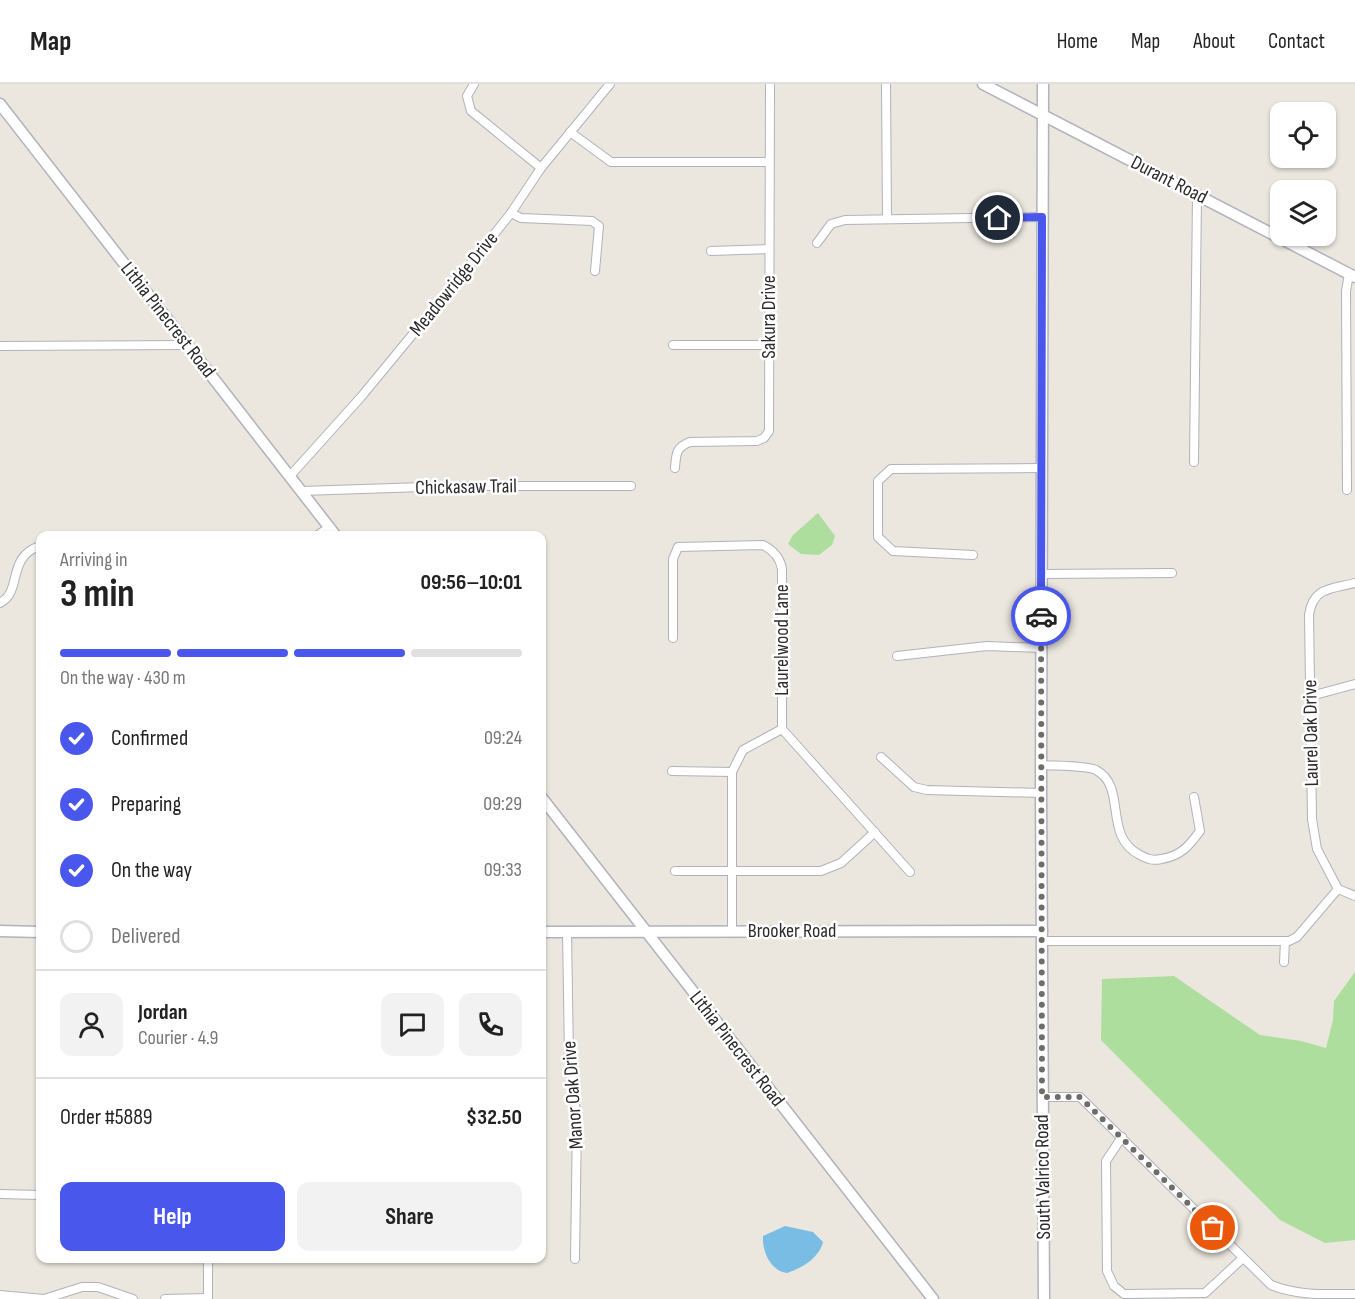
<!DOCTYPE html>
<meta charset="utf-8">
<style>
:root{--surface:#fff;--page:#f2f2f2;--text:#222;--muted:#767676;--line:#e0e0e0;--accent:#4a57ec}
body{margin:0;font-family:"Sofia Sans Condensed",sans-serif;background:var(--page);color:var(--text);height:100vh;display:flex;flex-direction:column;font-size:22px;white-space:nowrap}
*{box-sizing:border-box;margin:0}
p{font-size:20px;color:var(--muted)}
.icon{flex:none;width:33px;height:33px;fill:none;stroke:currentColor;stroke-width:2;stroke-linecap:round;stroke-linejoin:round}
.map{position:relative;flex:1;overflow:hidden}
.panel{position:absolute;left:36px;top:447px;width:510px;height:732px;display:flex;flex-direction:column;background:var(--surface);border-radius:12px;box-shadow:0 2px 4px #0004}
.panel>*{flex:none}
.controls{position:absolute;left:1270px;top:18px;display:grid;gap:12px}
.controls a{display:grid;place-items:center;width:66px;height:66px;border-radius:12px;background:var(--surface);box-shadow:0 2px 4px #0004;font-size:30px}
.pin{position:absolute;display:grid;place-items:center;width:51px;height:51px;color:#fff;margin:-26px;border:3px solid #fff;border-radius:50%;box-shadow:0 2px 6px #0007}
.courier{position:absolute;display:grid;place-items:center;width:60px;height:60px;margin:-30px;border:4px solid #4a57ec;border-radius:50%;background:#fff;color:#222;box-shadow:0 2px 8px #0007}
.overview em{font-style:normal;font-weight:700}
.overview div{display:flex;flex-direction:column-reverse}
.overview{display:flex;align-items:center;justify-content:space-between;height:102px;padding:0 24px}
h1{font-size:39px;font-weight:700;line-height:45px}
.bar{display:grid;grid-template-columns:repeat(4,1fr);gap:9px 6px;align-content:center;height:72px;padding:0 24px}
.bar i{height:8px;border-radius:4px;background:var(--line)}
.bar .on{background:var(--accent)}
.bar p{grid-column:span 4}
.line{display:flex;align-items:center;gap:15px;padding:0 24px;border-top:2px solid var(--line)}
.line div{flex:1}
.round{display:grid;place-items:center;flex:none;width:63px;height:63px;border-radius:12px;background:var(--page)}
ol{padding:0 24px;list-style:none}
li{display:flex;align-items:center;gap:18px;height:66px}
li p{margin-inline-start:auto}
li .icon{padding:6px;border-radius:50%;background:var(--accent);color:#fff;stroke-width:4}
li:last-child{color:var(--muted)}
li i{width:33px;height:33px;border:3px solid var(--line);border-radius:50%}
.action{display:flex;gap:12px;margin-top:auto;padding:12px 24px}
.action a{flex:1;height:69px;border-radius:12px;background:var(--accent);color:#fff;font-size:24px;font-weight:700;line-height:69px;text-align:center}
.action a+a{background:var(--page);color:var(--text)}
header{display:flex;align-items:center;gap:36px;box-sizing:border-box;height:84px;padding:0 30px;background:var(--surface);border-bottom:2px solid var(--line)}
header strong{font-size:28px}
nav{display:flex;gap:33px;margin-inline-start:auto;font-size:21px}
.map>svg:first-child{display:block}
.green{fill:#adde9e}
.water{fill:#79bde5}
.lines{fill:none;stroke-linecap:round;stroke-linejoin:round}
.street-casing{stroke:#b1b2bd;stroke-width:10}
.secondary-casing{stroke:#b1b2bd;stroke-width:13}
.street{stroke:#fff;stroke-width:8}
.secondary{stroke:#fff;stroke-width:10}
.done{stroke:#6e6d6a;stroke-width:6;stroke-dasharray:0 10.8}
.route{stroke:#4a57ec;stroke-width:8}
.labels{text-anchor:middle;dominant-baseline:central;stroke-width:5;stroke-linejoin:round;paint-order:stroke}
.street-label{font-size:20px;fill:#2b2b2b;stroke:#fff}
</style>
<header>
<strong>Map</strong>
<nav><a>Home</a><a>Map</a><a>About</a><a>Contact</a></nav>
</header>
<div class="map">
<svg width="1355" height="1215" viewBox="0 0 1355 1215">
<rect width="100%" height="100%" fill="#ebe7de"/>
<g class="green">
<polygon points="818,429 835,452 832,461 819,471 801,470 788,460 793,451"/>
<polygon points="1355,888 1355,1156 1325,1159 1280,1136 1101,956 1102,895 1174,892 1260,951 1301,957 1326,964 1333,936 1334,917"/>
</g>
<path class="water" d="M785,1142L813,1148L823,1158C819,1174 802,1184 787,1189C771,1187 762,1168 763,1152Z"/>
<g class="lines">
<defs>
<g id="street">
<polyline points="474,0 467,12 471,27 541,84"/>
<polyline points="886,0 887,134"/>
<polyline points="570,48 611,78 768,78"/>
<polyline points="511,129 521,134 592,137 599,142 595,187"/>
<polyline points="817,159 831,140 845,136 1042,133"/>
<polyline points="711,167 769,165"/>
<polyline points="673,261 769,261"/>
<polyline points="0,262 187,261"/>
<polyline points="1194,378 1197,111"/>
<path d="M675,384C676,370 676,363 690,358L757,357L764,354L769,347L770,1"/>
<polyline points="290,392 361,313 460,193 511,129 541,84 610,0"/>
<polyline points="1347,406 1346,207 1349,190"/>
<polyline points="302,407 453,402 631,402"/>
<polyline points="316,452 330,443"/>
<polyline points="973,471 893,467 878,453 878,397 891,385 1041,384"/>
<polyline points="1042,490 1172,489"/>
<path d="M1355,499C1331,505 1313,503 1309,531L1312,735L1317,765L1338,805L1355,812"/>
<path d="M0,519C23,507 6,473 40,462"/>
<path d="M673,554V475L678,463L763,461C773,466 780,473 782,485V645L910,788"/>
<polyline points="897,572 987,562 1041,564"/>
<polyline points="1311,612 1355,600"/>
<polyline points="881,673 914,703 927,706 1041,709"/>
<path d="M1041,681C1054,682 1085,681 1096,686C1128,703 1102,752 1140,771C1148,775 1152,777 1161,775C1181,772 1189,762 1200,747L1194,713"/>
<polyline points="672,687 732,688"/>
<polyline points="675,787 821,787 841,779 875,748"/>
<polyline points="567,847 569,974 577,1035 575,1175"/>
<polyline points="732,847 732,688 743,666 782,645"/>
<polyline points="1042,857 1289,857 1297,853 1338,805"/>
<polyline points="1284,878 1285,857"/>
<path d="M1042,1013H1080L1271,1201C1298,1212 1326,1210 1355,1210"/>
<polyline points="1122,1053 1106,1077 1107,1187 1114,1202 1124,1210 1205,1209 1243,1174"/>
<polyline points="0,1110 40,1111"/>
<polyline points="0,1211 44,1215 82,1203 98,1203 133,1215"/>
<polyline points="165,1215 208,1214"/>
<polyline points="208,1215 208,1174"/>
</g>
<g id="secondary">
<polyline points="983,0 1355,193"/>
<polyline points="1043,0 1041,709 1044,1215"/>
<polyline points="0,20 336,452"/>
<polyline points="542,714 933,1215"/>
<polyline points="0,847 40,848"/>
<polyline points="542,848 1042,847"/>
</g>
</defs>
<use href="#street" class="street-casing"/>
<use href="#secondary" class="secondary-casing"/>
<use href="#street" class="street"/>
<use href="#secondary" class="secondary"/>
</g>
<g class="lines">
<polyline class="done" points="1041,532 1042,1013 1080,1013 1213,1144"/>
<polyline class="route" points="998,134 1042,133 1041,532"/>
</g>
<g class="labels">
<g class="street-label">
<text transform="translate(1169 96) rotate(27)">Durant Road</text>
<text transform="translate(454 200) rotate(-51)">Meadowridge Drive</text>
<text transform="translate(769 233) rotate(-90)">Sakura Drive</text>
<text transform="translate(168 236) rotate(52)">Lithia Pinecrest Road</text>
<text transform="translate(466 403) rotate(-1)">Chickasaw Trail</text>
<text transform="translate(782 556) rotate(-90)">Laurelwood Lane</text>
<text transform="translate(1311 649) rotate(-91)">Laurel Oak Drive</text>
<text x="792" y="847">Brooker Road</text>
<text transform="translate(737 965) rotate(52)">Lithia Pinecrest Road</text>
<text transform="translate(573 1011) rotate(-94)">Manor Oak Drive</text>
<text transform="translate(1043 1093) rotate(-91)">South Valrico Road</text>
</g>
</g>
</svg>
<div class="controls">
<a><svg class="icon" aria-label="locate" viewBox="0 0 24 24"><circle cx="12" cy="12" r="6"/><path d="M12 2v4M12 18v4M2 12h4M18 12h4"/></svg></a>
<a><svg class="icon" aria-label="layers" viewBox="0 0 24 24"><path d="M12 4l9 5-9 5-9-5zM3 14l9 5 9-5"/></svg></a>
</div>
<div class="pin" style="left:1213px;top:1144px;background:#ea580c"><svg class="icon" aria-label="bag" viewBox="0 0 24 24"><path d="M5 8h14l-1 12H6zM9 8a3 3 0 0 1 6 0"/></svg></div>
<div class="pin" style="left:998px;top:134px;background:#1f2937"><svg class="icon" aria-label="home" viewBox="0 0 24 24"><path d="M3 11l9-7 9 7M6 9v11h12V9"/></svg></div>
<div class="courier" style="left:1041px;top:532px"><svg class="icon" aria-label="car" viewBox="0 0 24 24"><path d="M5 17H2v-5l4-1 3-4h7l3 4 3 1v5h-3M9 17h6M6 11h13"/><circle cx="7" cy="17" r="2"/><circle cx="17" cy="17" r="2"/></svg></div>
<section class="panel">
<div class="overview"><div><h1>3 min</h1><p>Arriving in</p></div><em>09:56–10:01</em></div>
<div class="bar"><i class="on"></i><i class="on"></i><i class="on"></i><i></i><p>On the way · 430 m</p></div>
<ol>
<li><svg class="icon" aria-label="check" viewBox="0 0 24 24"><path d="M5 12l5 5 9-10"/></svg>Confirmed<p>09:24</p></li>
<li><svg class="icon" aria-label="check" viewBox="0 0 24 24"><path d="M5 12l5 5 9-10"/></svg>Preparing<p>09:29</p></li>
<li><svg class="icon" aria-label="check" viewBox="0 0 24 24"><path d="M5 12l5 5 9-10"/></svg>On the way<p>09:33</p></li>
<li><i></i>Delivered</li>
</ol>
<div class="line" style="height:108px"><a class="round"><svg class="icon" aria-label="person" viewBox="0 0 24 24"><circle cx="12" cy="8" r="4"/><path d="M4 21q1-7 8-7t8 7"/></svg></a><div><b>Jordan</b><p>Courier · 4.9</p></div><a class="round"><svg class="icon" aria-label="chat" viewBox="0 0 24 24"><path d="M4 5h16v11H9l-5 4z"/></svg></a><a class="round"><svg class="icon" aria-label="phone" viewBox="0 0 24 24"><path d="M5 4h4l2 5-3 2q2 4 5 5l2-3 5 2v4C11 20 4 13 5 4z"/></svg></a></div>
<div class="line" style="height:78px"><div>Order #5889</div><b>$32.50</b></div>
<div class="action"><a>Help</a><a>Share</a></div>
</section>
</div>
